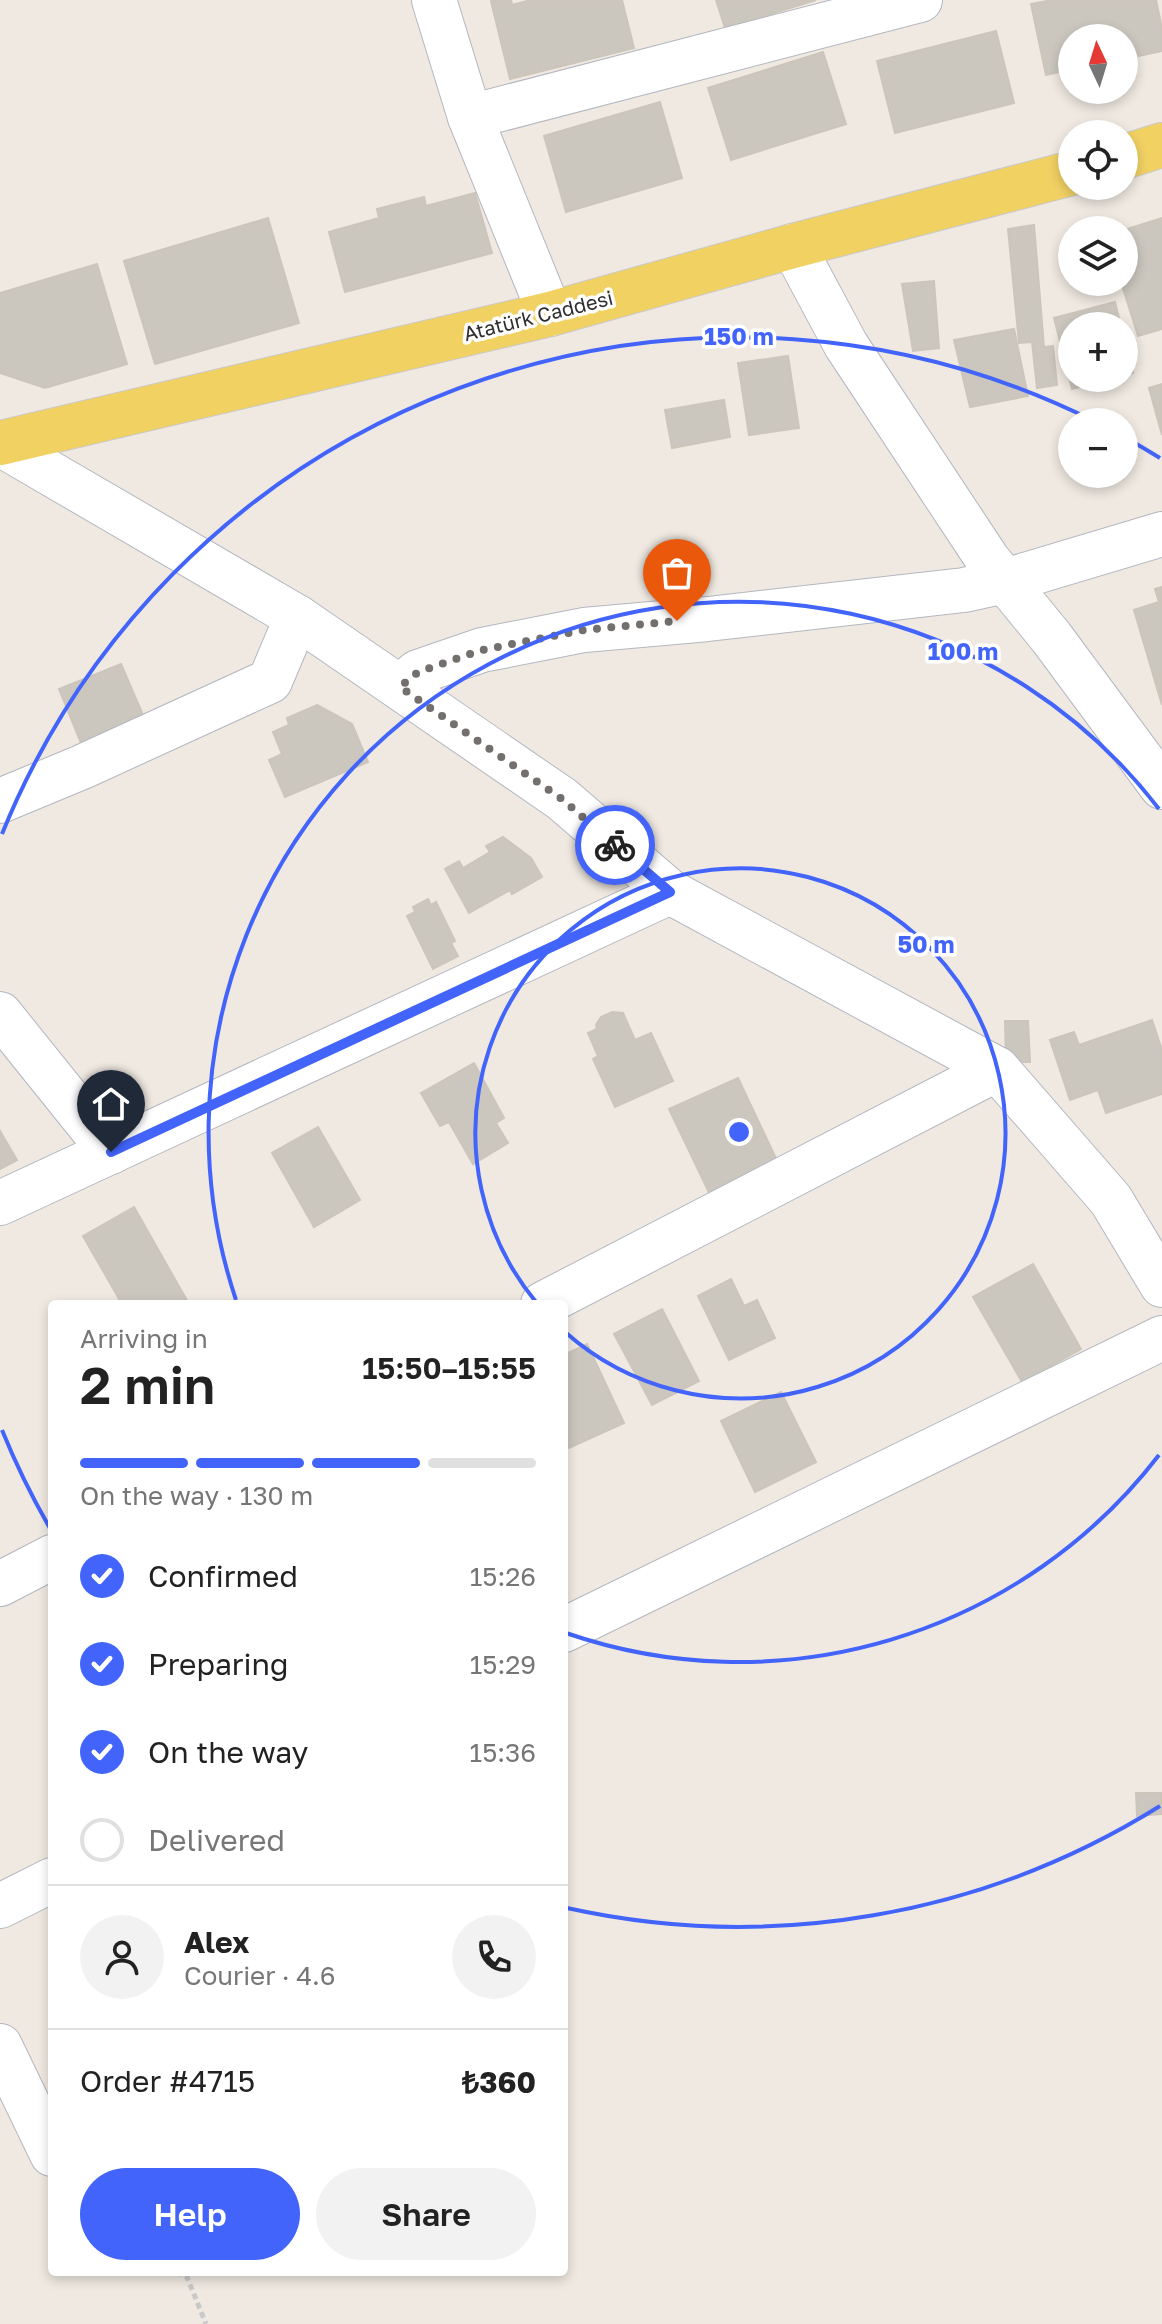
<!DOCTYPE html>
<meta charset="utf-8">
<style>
:root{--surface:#fff;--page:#f2f2f2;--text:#222;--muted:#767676;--line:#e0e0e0;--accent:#4264fb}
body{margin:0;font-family:"Golos Text",sans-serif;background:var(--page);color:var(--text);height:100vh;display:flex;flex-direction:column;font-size:30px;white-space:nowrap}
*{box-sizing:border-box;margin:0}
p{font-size:26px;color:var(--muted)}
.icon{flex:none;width:44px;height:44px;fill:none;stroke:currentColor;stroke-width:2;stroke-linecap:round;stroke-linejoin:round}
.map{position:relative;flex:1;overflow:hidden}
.drawer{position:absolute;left:48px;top:1300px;width:520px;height:976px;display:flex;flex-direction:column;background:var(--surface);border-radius:8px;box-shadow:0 4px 12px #0003}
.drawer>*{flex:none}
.needle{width:52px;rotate:356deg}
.controls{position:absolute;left:1058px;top:24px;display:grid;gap:16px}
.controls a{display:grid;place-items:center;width:80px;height:80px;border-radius:50%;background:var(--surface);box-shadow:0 4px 12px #0003;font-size:40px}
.pin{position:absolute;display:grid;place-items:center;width:68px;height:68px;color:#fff;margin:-82px -34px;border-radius:50% 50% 50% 0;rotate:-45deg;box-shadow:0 0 8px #0007}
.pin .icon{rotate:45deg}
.courier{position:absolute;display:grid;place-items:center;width:80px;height:80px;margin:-40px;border:6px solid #4264fb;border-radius:50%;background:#fff;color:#222;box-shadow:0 2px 10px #0007}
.head em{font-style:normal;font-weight:600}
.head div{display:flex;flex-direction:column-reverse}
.head{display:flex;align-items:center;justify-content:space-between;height:136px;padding:0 32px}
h1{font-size:52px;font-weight:600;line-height:60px}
.bar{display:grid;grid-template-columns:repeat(4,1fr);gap:12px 8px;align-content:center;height:96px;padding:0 32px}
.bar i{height:10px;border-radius:6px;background:var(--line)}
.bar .selected{background:var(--accent)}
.bar p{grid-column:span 4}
.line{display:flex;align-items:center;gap:20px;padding:0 32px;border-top:2px solid var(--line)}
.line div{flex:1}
.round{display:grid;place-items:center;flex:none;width:84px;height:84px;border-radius:42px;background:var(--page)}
ol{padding:0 32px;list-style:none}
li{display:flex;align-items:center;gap:24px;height:88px}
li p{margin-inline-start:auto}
li .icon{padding:8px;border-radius:50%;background:var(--accent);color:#fff;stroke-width:4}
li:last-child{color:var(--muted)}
li i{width:44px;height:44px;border:4px solid var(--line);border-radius:50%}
.button{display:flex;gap:16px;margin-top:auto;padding:16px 32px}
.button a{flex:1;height:92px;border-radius:48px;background:var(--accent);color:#fff;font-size:32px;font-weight:600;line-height:92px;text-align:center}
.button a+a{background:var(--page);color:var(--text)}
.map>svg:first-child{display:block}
.building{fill:#cbc7bf;stroke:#cbc5ba;stroke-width:2}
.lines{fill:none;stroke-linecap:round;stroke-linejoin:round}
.minor-casing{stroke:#b4b7c1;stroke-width:46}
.major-casing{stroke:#c9c9c9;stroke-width:46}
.path{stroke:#c9c9c9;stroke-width:5;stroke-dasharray:6 4;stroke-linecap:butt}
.minor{stroke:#fff;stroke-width:44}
.major{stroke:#f2d163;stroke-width:44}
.done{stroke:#726f6d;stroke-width:8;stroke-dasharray:0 14.4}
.route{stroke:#4264fb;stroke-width:10}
.ring{fill:none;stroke:#4264fb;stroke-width:4}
.labels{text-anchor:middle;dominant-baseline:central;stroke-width:7;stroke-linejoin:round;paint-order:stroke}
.street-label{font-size:20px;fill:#2e2e2e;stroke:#fff}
.centre{fill:#4264fb;stroke:#fff;stroke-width:4}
.ring-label{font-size:24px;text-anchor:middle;font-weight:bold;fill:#4264fb;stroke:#fff;stroke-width:7;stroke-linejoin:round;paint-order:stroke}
</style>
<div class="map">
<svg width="1162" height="2324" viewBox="0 0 1162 2324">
<rect width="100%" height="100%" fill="#efe9e1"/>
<g class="building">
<polygon points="497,0 511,0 512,5 531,0 622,0 634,48 510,79 491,1"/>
<polygon points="716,0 816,0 725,28"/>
<polygon points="1052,0 1156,0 1162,28 1162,51 1124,59 1124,38 1072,38 1072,69 1046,75 1031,4"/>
<polygon points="996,31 1014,103 895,133 877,61"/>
<polygon points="823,52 846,124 731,160 708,88"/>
<polygon points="660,102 682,178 566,212 544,136"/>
<polygon points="475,193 492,253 345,292 329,232 379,218 377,209 424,197 426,206"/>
<polygon points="268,218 299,323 155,364 124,261"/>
<polygon points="1162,218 1162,329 1138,336 1121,282 1124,282 1124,230"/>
<polygon points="1034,225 1044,347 1053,346 1057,385 1037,388 1032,342 1019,343 1008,229"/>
<polygon points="97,264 127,364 45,388 0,373 0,293"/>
<polygon points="934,281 939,348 913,351 902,284"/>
<polygon points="1115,302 1121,326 1072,326 1072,378 1114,378 1072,389 1054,318"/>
<polygon points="1014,329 1028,396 970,407 954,340"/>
<polygon points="1124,336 1133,373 1124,375"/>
<polygon points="788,356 799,428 749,435 738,363"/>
<polygon points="1162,384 1162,435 1149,388"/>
<polygon points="724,400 730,437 672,448 665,410"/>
<polygon points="1162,587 1162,705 1134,610 1159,602 1155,589"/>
<polygon points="121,664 146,722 83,748 59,689"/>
<polygon points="317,705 352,724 368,762 285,797 269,760 282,754 273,732 289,725 287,718"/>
<polygon points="503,837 531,858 542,877 512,894 510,890 469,913 445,869 459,861 463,868 490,852 486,846"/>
<polygon points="428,899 431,905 436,902 455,941 451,943 458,956 433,969 407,916 415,912 413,907"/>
<polygon points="612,1012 623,1013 635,1040 651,1033 673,1081 615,1107 593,1059 598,1056 588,1033 597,1029 596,1025 601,1017"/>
<polygon points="1152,1020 1162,1050 1162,1094 1106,1113 1098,1090 1070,1100 1050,1040 1074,1032 1079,1045"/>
<polygon points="1005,1021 1028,1021 1030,1062 1006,1062"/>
<polygon points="474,1063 504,1118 496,1123 508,1143 473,1164 449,1122 440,1126 421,1093"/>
<polygon points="738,1078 781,1169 713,1201 669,1109"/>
<polygon points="318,1127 360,1200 314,1227 272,1153"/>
<polygon points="0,1131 17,1160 0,1169"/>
<polygon points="134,1207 189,1304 122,1304 83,1236"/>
<polygon points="1033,1264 1081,1349 1022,1382 973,1297"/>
<polygon points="731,1279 744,1306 757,1300 775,1338 729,1360 698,1296"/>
<polygon points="662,1309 699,1381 652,1405 614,1334"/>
<polygon points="587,1344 624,1423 569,1448 564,1437 564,1355"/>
<polygon points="781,1392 816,1462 755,1492 721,1421"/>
<polygon points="1136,1793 1161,1793 1162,1814 1137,1816"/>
</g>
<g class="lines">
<defs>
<g id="minor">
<polyline points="434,0 470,117 550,314"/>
<polyline points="470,117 920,0"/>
<polyline points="793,246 846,345 988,560 1051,637 1162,787"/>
<polyline points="0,444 297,617 562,799 670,892 997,1069 1111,1200 1162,1285"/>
<polyline points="400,687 418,672 482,650 584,630 708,619 964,590 1005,581 1162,534"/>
<polyline points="0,801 82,767 270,681 297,617"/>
<polyline points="0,1014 111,1152"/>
<polyline points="0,1203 670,892"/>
<polyline points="543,1304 997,1069"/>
<polyline points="0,1584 52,1557"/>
<polyline points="564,1630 1162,1338"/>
<polyline points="0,1906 52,1880"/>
<polyline points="0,2046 52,2154"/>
</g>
<g id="major">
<polyline points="1124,157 1162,145"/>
<polyline points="0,443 550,314 793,246 1072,173"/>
</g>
</defs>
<use href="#minor" class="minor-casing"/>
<use href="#major" class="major-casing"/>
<polyline class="path" points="176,2272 187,2277 206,2324"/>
<use href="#minor" class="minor"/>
<use href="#major" class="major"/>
</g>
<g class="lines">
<polyline class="done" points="615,845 562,799 400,687 418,672 482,650 584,630 677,621"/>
<polyline class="route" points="111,1152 670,892 615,845"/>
</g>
<g class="ring">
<path d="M536 1302A265 265 0 1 1 565 1332"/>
<path d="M1159 1455A530 530 0 0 1 566 1633M236 1300A530 530 0 0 1 1159 809"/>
<path d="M1160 1806A795 795 0 0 1 567 1908M51 1530A795 795 0 0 1 2 1430M2 834A795 795 0 0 1 1094 421M1124 437A795 795 0 0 1 1160 458"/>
</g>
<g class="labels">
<g class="street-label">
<text transform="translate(538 315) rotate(-14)">Atatürk Caddesi</text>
</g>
</g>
<circle cx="739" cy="1132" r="12" class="centre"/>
<g class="ring-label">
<text x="739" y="345">150 m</text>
<text x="963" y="660">100 m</text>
<text x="926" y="953">50 m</text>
</g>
</svg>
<div class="controls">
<a><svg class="needle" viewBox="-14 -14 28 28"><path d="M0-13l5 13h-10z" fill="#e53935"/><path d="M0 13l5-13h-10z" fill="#767676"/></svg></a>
<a><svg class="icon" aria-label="locate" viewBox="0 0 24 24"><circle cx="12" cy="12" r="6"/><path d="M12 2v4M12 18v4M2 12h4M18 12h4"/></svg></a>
<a><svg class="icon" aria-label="layers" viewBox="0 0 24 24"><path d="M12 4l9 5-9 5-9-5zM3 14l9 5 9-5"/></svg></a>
<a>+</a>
<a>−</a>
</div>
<div class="pin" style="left:677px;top:621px;background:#ea580c"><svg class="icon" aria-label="bag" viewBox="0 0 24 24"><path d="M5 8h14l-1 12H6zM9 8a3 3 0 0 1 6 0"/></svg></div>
<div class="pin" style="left:111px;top:1152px;background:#1f2937"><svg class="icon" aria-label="home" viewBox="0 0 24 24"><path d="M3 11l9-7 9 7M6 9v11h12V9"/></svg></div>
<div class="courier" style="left:615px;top:845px"><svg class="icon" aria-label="bike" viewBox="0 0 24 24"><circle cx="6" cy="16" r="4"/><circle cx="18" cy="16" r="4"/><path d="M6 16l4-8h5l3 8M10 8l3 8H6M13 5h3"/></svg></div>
<section class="drawer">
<div class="head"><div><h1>2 min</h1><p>Arriving in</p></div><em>15:50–15:55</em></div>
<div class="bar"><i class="selected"></i><i class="selected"></i><i class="selected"></i><i></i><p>On the way · 130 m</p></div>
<ol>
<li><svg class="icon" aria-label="check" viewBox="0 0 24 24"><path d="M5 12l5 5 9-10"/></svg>Confirmed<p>15:26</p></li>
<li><svg class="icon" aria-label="check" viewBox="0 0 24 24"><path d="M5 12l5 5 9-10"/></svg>Preparing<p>15:29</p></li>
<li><svg class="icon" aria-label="check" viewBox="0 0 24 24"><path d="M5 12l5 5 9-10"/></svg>On the way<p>15:36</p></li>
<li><i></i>Delivered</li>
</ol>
<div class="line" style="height:144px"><a class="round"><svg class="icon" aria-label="person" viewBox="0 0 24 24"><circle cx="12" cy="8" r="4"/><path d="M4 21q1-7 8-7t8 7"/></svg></a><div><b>Alex</b><p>Courier · 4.6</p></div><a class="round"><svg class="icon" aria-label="phone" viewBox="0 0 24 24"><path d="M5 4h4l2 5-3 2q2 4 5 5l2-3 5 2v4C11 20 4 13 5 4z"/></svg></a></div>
<div class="line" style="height:104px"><div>Order #4715</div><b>₺360</b></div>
<div class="button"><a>Help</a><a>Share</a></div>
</section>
</div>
